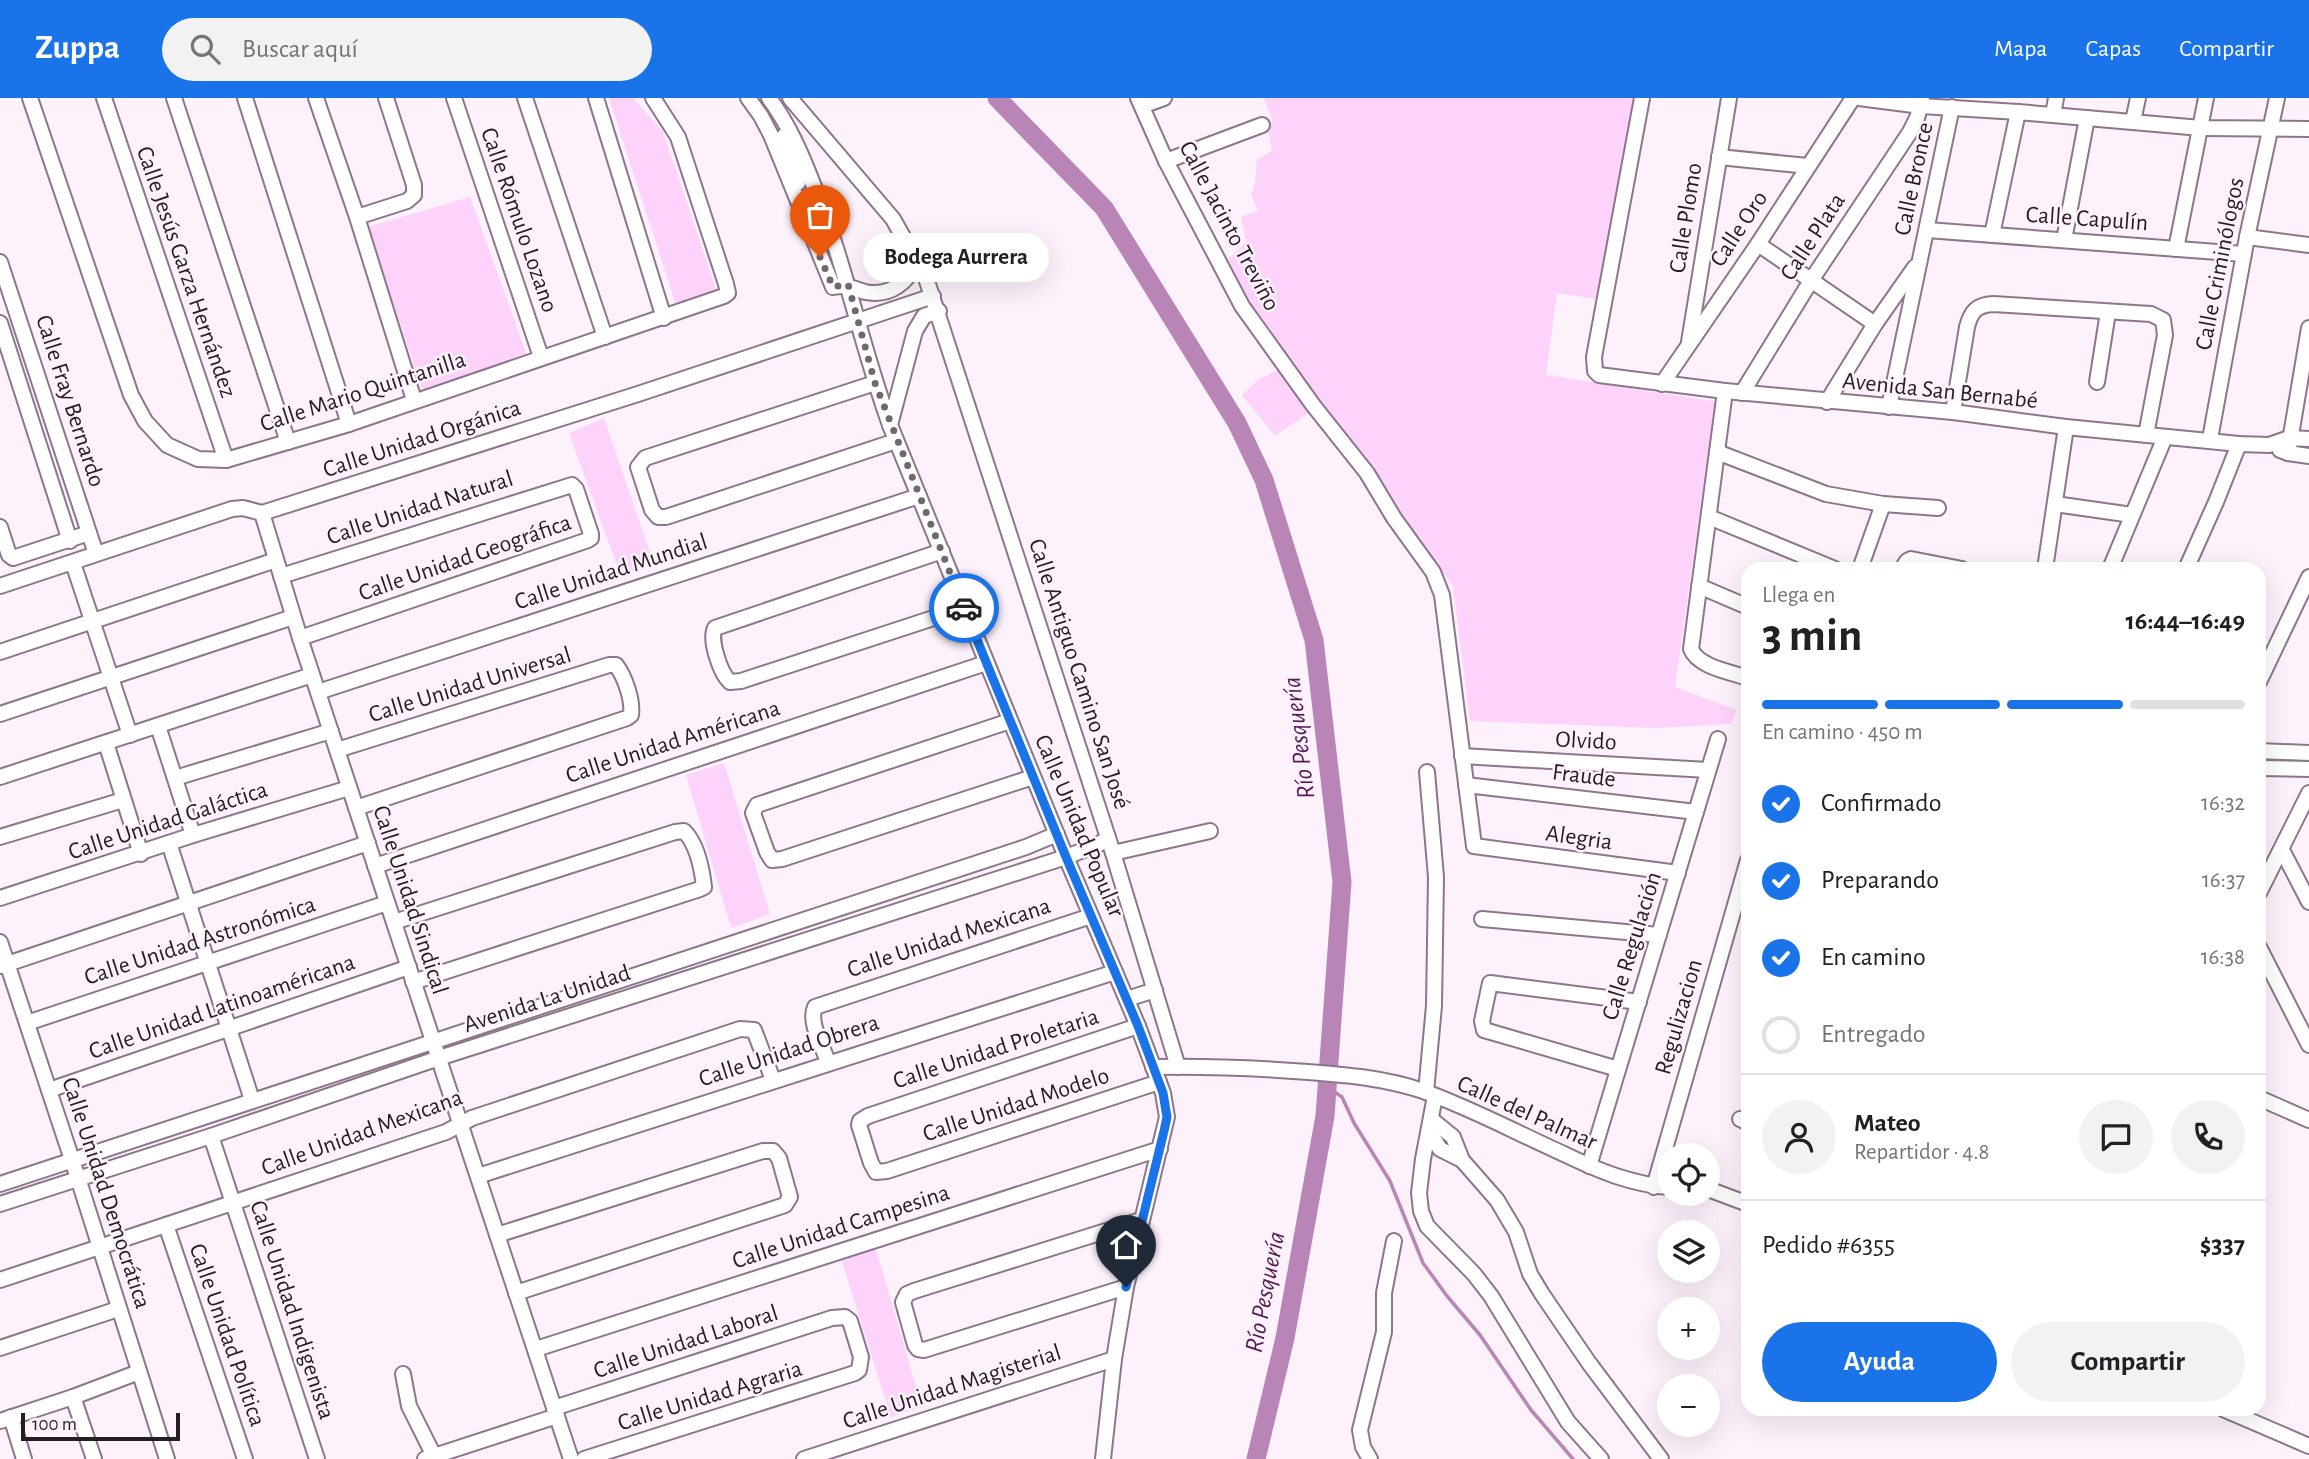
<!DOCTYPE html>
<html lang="es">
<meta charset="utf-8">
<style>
:root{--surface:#fff;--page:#f2f2f2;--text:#202124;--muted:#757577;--line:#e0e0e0;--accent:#1a73e8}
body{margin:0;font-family:"Alegreya Sans",sans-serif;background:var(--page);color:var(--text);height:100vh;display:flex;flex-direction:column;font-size:26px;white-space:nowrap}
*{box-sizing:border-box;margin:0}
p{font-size:23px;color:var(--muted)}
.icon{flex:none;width:38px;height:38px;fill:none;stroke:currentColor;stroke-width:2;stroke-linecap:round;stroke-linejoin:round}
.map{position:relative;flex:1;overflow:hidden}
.panel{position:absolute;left:1741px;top:464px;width:525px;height:854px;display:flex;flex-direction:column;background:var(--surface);border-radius:21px;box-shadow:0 7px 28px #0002}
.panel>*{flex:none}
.controls{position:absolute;left:1657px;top:1045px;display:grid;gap:14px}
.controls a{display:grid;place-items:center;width:63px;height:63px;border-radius:50%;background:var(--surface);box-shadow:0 7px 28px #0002;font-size:35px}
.scale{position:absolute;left:21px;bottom:18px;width:159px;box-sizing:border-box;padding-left:7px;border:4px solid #251c24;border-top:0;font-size:19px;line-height:24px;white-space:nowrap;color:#251c24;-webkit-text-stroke:5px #fdf2fc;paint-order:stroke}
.pin{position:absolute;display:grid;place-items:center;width:60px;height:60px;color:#fff;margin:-72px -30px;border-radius:50% 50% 50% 0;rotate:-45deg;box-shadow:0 0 7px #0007}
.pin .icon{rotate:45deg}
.courier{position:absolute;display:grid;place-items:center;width:70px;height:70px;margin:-35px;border:5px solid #1a73e8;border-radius:50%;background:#fff;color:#222;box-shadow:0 2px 9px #0007}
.bubble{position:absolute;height:49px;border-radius:24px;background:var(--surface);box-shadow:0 7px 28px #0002;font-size:23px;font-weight:700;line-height:49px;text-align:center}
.overview em{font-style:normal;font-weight:700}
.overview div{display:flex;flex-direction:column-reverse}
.overview{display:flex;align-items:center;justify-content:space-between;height:119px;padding:0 21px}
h1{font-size:46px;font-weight:700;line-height:52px}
.bar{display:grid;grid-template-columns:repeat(4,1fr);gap:10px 7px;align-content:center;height:84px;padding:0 21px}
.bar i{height:9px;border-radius:5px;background:var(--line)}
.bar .current{background:var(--accent)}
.bar p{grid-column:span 4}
.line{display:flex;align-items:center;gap:18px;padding:0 21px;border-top:2px solid var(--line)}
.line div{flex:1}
.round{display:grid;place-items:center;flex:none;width:74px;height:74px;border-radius:37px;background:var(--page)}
ol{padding:0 21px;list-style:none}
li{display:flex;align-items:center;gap:21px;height:77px}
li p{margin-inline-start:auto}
li .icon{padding:7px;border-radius:50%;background:var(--accent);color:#fff;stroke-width:4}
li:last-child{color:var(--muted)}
li i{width:38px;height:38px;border:4px solid var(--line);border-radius:50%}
.cta{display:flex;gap:14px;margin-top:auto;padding:14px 21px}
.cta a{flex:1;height:80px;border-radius:42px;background:var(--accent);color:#fff;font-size:28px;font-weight:700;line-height:80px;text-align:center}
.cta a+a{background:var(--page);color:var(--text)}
header{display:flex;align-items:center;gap:42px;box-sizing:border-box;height:98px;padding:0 35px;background:var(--accent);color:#fff}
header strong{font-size:33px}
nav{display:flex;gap:38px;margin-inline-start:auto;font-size:24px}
.search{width:490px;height:63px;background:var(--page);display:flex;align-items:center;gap:18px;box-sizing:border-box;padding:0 24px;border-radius:38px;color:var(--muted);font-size:26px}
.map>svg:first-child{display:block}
.green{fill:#fdd2fb}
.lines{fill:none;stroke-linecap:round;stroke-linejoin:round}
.stream{stroke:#b885b6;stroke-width:3.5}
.river{stroke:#b885b6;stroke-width:19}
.minor-casing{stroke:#8d768c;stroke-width:18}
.minor{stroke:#fff;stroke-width:14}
.done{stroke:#716770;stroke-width:7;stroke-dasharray:0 12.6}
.route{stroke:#1a73e8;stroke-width:9}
.labels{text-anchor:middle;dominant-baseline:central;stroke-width:5;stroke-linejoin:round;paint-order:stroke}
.street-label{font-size:24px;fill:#251c24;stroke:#fdf2fc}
.water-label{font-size:26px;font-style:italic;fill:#551956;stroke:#fdf2fc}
</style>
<header>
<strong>Zuppa</strong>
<div class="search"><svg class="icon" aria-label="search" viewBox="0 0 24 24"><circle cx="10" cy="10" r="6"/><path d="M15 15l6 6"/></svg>Buscar aquí</div>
<nav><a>Mapa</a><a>Capas</a><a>Compartir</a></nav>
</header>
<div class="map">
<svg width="2309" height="1361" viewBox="0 0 2309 1361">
<rect width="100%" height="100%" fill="#fdf2fc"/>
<g class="green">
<polygon points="609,0 633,0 663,34 717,194 676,207"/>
<polygon points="1263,0 1634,0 1596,201 1557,195 1546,277 1718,304 1710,338 1675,589 1736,612 1731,626 1655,630 1470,623 1453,488 1407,430 1384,387 1323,305 1275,338 1242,297 1258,282 1291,265 1281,246 1244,198 1228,161 1246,144 1241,119 1258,113 1251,96 1255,85 1257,61 1272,53 1268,31 1273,22"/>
<polygon points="470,99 527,257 422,291 368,129"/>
<polygon points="604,320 654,466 621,478 569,335"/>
<polygon points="724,665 770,816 731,830 686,677"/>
<polygon points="876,1151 922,1309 891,1319 841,1161"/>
</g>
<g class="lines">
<polyline class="stream" points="1327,989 1342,999 1354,1025 1390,1083 1423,1165 1447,1198 1480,1237 1531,1312 1573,1361"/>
<polyline class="river" points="997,0 1104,110 1237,325 1264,382 1314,542 1342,784 1325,1018 1285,1240 1256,1361"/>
<defs>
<g id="minor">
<polyline points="30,0 131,297 145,323 167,347 198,361 226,362 349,326 724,198 728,195 726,186 678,39 653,0"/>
<polyline points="104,0 226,362"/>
<polyline points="174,0 288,344"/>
<polyline points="245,0 349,326"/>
<polyline points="316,0 357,119 414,302"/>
<polyline points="454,0 541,259"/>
<polyline points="525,0 605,239"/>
<polyline points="596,0 664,220"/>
<path d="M748,0L761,18L771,37L833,189C849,186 850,190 865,194C891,199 908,184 918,162"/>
<path d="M769,0C789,27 801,55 813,86C845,164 861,247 890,327L1066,759L1138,928L1163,995L1167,1019L1126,1189L1114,1261L1103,1361"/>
<polyline points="790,0 893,121 926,180 1113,755 1178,969"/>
<polyline points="1138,0 1166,63 1242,208 1313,307 1367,375 1394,420 1433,474 1442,497 1474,748 1678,775"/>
<polyline points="1642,0 1594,259 1595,273 1599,277 1725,293 1953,314 2066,329 2239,346 2269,347 2289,340 2309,341"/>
<polyline points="1859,0 1921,8 2018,14 2201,30 2309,31"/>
<polyline points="1142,8 1164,0"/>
<polyline points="2053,17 2056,0"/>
<polyline points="2133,23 2138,0"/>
<polyline points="784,38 798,85"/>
<polyline points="1719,59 1808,68"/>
<polyline points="1166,63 1262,27"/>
<polyline points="357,119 407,103 414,97 414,87 386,0"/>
<polyline points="1927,132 2244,156"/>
<polyline points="1992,137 2018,14"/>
<polyline points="2247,139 2309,147"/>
<polyline points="2064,142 2087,20"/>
<polyline points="1758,146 1875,226"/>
<polyline points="2176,151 2206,0"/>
<polyline points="0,164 96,456"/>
<polyline points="0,225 70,443"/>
<polyline points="1689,244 1729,0"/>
<polyline points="2097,284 2108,214"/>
<polyline points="875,285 645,360 638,369 652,412 658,419 666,419 896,343"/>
<polyline points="1662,286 1758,146 1853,0"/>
<path d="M1725,293L1691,551C1698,569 1731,574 1748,580"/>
<polyline points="1742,295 1812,181 1910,34 1917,20 1922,2"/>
<polyline points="1827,304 1875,226 1915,169"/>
<polyline points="1889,309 1952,9"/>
<path d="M1953,314L1967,229C1971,213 1977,207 1993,206L2151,216L2163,222L2165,237L2146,337"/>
<polyline points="890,327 915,233 924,218 939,213"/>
<polyline points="2210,341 2247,139 2277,0"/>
<polyline points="2280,352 2288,355 2309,358"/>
<polyline points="1717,354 1826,396 1883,406 1938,410"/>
<polyline points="2288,355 2309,230"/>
<polyline points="2055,406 2132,417"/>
<polyline points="262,415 300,540 571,1361"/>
<polyline points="1709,419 1835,471"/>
<polyline points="0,429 9,457 13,460 89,435"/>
<path d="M942,453L715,530C709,541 720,575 730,584L741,583L964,510"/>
<polyline points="73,465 130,637"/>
<polyline points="1860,471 1883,406"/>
<polyline points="1902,471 1907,463 1911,461 1962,471"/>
<polyline points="2045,471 2066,329"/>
<polyline points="2110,471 2165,339"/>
<polyline points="2186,471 2216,404 2239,346"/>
<polyline points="281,478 572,387 576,391 591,436 591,440 588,442 300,540"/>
<polyline points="0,488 232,411 243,410 262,415 638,296 933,198"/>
<polyline points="1699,488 1748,509"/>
<polyline points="0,554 276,462"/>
<polyline points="2259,584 2309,479"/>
<polyline points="318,594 919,398"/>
<polyline points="0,616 293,519"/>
<polyline points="1010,623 757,707 753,715 767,754 772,762 782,761 1033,679"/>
<polyline points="158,628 193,737"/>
<polyline points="106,645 141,756"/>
<path d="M337,652L609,567H616C625,579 633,602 631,617L627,620L356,710"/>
<polyline points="2259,653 2309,655"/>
<polyline points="1462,658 1708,672"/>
<polyline points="2259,670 2309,671"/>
<polyline points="0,679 312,577"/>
<polyline points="175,680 331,633"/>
<polyline points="1466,687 1696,714"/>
<polyline points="0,739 123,702"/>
<polyline points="169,745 252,1002"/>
<polyline points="2282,752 2309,804"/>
<polyline points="1113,755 1210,733"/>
<polyline points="375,768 986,565"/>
<polyline points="2259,795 2309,695"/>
<polyline points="0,800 193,737 349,690"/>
<polyline points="1482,821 1659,837"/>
<path d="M394,824L675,734L684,733C697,746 702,771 704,789L700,791L413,884"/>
<polyline points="0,844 78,1080 167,1361"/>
<polyline points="2259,849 2309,947"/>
<polyline points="1,868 368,745"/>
<polyline points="1127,901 1155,892"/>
<polyline points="27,925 387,805"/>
<polyline points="1138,928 868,1018 860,1023 859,1027 871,1065 876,1074 887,1073 1159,984"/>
<path d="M828,964C823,949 808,924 815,909L1091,818"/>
<path d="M1153,969C1205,968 1256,970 1308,974C1347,977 1385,980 1423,993C1471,1010 1517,1035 1564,1056C1597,1072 1632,1087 1670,1089"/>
<polyline points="1618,971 1484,932 1482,923 1490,885 1639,904"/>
<polyline points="49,992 409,869"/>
<polyline points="1426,994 1434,908 1436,779 1427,674"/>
<polyline points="1435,998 1423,1061 1419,1095 1421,1113 1427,1128 1474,1176 1491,1198 1568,1324 1601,1361"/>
<polyline points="2259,1000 2309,1022"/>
<polyline points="1431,1021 1453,1039 1462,1062 1497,1102 1516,1134 1530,1176 1542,1196 1589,1265 1661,1361"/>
<polyline points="1740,1021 1748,1025"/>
<polyline points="1429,1033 1440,1051 1462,1062"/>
<polyline points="211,1038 317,1361"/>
<polyline points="1589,1068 1718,641"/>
<polyline points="478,1078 1115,874"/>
<polyline points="0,1086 1026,749 1057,736"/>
<polyline points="1654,1089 1748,762"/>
<polyline points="1708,1091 1748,1106"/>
<polyline points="0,1106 211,1038 439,960 1066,759 1099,746 1108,740"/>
<polyline points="166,1127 245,1361"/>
<polyline points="497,1137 763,1053 773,1053 779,1060 790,1099 785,1107 516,1195"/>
<polyline points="0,1182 446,1034 472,1020 740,931 754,932 773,982"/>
<polyline points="1126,1189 924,1252 918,1251 915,1247 903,1204 907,1196 914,1193 1141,1122"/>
<polyline points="0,1250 118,1211"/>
<polyline points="536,1251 1160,1051"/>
<polyline points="403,1276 409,1308 434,1358"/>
<polyline points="73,1299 94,1361"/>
<polyline points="554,1310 832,1220 845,1219 850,1223 861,1259 859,1272 855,1275 584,1361"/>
<polyline points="2223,1311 2309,1348"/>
<polyline points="11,1319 24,1361"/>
<polyline points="0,1323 73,1299 139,1274"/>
<polyline points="425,1361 557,1318"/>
<polyline points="804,1361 1114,1261"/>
<polyline points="1370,1361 1363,1349 1360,1332 1384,1234 1384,1195 1394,1143"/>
</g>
</defs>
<use href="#minor" class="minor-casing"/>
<use href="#minor" class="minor"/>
</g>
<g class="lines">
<polyline class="done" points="820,159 833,189 848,186 875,285 964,510"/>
<polyline class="route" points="964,510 1066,759 1138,928 1163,995 1167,1019 1164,1033 1126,1189"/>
</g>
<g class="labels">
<g class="street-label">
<text transform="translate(1914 81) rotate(-78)">Calle Bronce</text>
<text transform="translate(1686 120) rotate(-81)">Calle Plomo</text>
<text transform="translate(2087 121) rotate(4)">Calle Capulín</text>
<text transform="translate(519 122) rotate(71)">Calle Rómulo Lozano</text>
<text transform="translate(1229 128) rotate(62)">Calle Jacinto Treviño</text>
<text transform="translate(1739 131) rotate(-57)">Calle Oro</text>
<text transform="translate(1813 139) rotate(-57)">Calle Plata</text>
<text transform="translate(2220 166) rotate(-79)">Calle Criminólogos</text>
<text transform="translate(186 174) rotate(71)">Calle Jesús Garza Hernández</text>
<text transform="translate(1940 293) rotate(6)">Avenida San Bernabé</text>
<text transform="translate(363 294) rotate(-18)">Calle Mario Quintanilla</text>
<text transform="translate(70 303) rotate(72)">Calle Fray Bernardo</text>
<text transform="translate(422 341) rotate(-18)">Calle Unidad Orgánica</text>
<text transform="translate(420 410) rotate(-18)">Calle Unidad Natural</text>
<text transform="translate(465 460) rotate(-19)">Calle Unidad Geográfica</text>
<text transform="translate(611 474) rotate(-18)">Calle Unidad Mundial</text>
<text transform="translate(1079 576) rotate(72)">Calle Antiguo Camino San José</text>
<text transform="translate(470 587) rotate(-17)">Calle Unidad Universal</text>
<text transform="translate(1586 643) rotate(3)">Olvido</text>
<text transform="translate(673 644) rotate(-18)">Calle Unidad Américana</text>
<text transform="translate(1584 678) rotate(7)">Fraude</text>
<text transform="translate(168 723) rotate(-18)">Calle Unidad Galáctica</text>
<text transform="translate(1079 728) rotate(67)">Calle Unidad Popular</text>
<text transform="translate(1579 740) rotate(8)">Alegria</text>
<text transform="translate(410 802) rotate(72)">Calle Unidad Sindical</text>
<text transform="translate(949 840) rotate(-18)">Calle Unidad Mexicana</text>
<text transform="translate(200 843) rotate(-18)">Calle Unidad Astronómica</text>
<text transform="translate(1632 848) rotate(-73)">Calle Regulación</text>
<text transform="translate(547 901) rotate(-18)">Avenida La Unidad</text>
<text transform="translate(222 909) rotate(-19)">Calle Unidad Latinoaméricana</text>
<text transform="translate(1679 919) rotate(-74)">Regulizacion</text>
<text transform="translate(996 951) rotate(-18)">Calle Unidad Proletaria</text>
<text transform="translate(789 953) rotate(-18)">Calle Unidad Obrera</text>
<text transform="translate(1016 1007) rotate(-18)">Calle Unidad Modelo</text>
<text transform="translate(1527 1015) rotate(24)">Calle del Palmar</text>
<text transform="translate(362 1035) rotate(-20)">Calle Unidad Mexicana</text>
<text transform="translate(106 1095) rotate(72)">Calle Unidad Democrática</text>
<text transform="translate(841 1129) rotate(-18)">Calle Unidad Campesina</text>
<text transform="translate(292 1212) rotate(72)">Calle Unidad Indigenista</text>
<text transform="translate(227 1237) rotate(71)">Calle Unidad Política</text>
<text transform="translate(686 1244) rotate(-18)">Calle Unidad Laboral</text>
<text transform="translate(952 1289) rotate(-18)">Calle Unidad Magisterial</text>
<text transform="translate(710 1298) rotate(-17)">Calle Unidad Agraria</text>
</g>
<g class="water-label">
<text transform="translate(1299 640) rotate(-97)">Río Pesquería</text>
<text transform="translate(1265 1194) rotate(-79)">Río Pesquería</text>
</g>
</g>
</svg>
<div class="controls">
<a><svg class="icon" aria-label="locate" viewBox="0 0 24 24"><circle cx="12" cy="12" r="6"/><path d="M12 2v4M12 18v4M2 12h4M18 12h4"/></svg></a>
<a><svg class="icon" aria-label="layers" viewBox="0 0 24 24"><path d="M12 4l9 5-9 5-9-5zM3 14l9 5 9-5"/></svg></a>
<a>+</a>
<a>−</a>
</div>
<div class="scale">100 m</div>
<div class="pin" style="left:820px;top:159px;background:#ea580c"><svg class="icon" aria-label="bag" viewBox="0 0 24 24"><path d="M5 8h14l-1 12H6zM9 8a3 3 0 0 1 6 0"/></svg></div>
<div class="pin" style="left:1126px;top:1189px;background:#1f2937"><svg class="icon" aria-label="home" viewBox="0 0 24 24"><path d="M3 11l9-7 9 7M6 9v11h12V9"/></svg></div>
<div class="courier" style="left:964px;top:510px"><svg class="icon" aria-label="car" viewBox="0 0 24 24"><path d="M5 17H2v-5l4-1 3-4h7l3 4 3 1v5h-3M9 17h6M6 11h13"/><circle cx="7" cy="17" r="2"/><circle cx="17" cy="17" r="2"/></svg></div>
<div class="bubble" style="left:863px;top:135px;width:186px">Bodega Aurrera</div>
<section class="panel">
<div class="overview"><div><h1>3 min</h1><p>Llega en</p></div><em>16:44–16:49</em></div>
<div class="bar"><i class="current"></i><i class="current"></i><i class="current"></i><i></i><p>En camino · 450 m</p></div>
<ol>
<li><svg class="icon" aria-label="check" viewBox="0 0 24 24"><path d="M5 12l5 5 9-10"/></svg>Confirmado<p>16:32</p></li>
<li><svg class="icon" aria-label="check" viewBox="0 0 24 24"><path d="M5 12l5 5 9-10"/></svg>Preparando<p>16:37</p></li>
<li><svg class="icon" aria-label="check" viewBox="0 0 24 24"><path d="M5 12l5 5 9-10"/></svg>En camino<p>16:38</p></li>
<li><i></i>Entregado</li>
</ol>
<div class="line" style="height:126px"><a class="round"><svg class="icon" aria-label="person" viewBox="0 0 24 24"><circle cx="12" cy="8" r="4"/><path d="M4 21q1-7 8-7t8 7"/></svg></a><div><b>Mateo</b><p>Repartidor · 4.8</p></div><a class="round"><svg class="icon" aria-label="chat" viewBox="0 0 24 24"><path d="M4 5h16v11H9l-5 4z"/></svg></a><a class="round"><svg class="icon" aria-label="phone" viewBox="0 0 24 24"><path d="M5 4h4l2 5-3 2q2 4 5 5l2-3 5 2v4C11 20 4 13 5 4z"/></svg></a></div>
<div class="line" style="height:91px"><div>Pedido #6355</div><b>$337</b></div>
<div class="cta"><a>Ayuda</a><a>Compartir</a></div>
</section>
</div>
